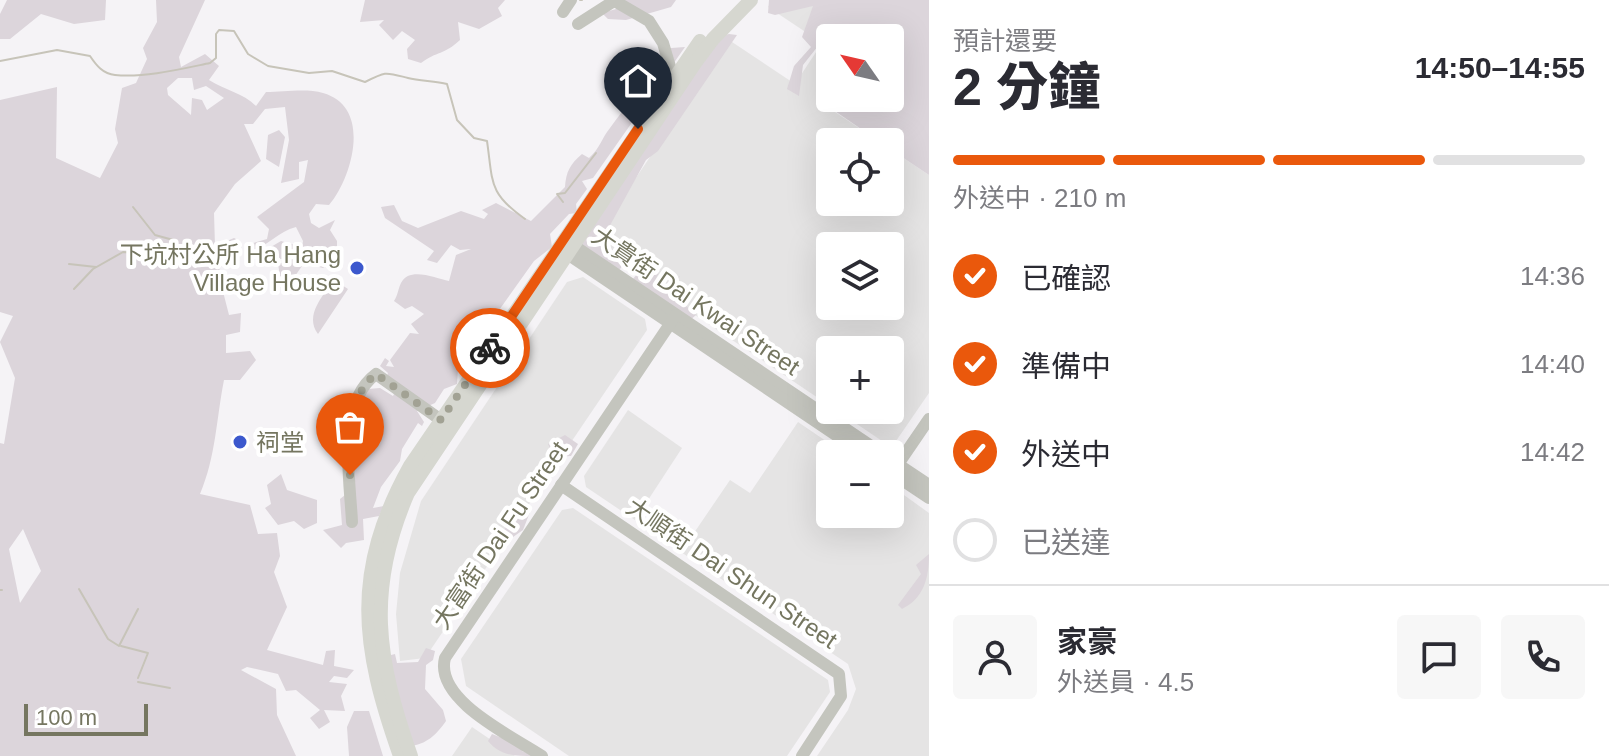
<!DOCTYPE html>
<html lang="zh-TW">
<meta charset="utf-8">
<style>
:root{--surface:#fff;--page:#f7f7f7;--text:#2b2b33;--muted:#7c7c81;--line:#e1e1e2;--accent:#ea580c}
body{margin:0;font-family:Helvetica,"Noto Sans TC",sans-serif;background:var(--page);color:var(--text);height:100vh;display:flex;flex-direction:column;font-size:30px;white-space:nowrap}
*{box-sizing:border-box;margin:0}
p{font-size:26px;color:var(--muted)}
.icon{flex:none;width:44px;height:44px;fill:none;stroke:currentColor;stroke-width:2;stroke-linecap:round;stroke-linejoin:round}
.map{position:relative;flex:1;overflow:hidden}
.sheet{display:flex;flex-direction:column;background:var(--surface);width:680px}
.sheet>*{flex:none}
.needle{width:52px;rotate:304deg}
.tools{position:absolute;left:816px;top:24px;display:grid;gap:16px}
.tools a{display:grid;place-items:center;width:88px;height:88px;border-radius:8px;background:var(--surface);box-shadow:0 8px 32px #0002;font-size:40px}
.scale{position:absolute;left:24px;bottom:20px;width:124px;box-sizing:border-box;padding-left:8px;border:4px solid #757660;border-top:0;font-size:22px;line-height:28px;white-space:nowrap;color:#757660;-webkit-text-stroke:6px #fff;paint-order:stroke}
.pin{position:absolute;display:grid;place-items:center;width:68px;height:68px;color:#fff;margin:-82px -34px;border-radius:50% 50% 50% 0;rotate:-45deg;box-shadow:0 0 8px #0007}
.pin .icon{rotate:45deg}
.courier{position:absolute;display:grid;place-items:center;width:80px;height:80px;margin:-40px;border:6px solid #ea580c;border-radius:50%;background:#fff;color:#222;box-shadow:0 2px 10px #0007}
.headline em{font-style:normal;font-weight:800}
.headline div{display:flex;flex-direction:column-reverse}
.headline{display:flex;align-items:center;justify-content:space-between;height:136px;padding:0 24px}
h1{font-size:52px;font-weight:800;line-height:60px}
.bar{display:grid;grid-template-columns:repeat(4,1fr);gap:12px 8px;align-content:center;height:96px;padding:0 24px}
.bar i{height:10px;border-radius:6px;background:var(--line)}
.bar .selected{background:var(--accent)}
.bar p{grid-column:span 4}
.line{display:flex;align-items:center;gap:20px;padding:0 24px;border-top:2px solid var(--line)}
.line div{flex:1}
.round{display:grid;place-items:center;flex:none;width:84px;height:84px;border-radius:8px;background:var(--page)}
ol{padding:0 24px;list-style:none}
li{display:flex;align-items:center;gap:24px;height:88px}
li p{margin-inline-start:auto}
li .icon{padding:8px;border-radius:50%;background:var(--accent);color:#fff;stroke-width:4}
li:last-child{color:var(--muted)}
li i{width:44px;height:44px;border:4px solid var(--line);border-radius:50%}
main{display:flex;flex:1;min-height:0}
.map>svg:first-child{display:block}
.built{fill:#e5e4e4;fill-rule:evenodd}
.green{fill:#dcd5db;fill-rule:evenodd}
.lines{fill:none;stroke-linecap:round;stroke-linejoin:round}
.stream{stroke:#c7c4b9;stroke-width:2}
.minor{stroke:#c4c5be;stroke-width:12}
.major{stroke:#d6d7d0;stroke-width:14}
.done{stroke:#a2a294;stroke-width:8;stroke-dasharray:0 14.4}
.route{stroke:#ea580c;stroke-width:10}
.poi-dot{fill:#3c58cd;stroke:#fff;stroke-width:3}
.labels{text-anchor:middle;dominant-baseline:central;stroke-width:8;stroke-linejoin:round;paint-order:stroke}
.poi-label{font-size:24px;fill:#757660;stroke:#fff;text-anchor:end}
.street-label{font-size:24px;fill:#757660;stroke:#fff}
</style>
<main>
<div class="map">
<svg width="929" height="756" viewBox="0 0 929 756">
<rect width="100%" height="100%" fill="#f5f3f6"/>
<g class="built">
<path d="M773,0H818L836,38H830V98H839L832,110L880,142H830V202H890V149L929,175V393L896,441L885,443L836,410H890V350H830V406L600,251L598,234L729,40L795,84L822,43L768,7ZM830,246H890V306H830Z"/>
<polygon points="583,277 645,319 647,330 425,658 400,661 396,614 400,573 421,501 567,282"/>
<polygon points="628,410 682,448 635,520 586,487 584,476"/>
<polygon points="798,422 845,454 830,454 830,514 890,514 890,485 929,513 929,756 817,756 848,710 856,689 848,664 681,552 730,480 750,493"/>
<polygon points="573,508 828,680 830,692 787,756 569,756 466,686 461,659 562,510"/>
<polygon points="472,727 515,756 452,756"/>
</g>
<g class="green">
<polygon points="7,0 106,0 105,20 74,24 41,14 10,39 0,39 0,14"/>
<path d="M156,0H205L179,57L181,67L205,54L219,66L209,80C225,90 243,93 256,106L266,92C283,92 307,88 323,93C373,107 352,178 329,205L316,204L309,214L311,223L319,228L335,220L330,230L337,241V255L323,268L304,263L293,279L280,276L278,264L293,259H270L264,251L281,241L302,247L303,241L296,227C277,232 269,246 250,251L246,245L267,239L269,229L257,217L304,182L308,160L299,162V179L281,183L289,140L285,107L265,109L253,124H244L261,161L235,184L214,213L215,246L234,238L240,241L226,249L227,257L218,272L229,315L241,313L240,332L226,335V353L250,351L256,360L240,380H224C216,421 216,456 200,494L250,505L258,534L277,533L280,556L274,572L287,607L267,650L323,665L326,651L335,650L334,666L354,670L347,678L334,676L329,682L347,684L341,696L345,711L324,710L330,722L319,729L310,718L320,710L296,690L286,691L278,674L247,667L241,670L276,689L277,715L296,756H0V443L4,444L15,378L0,342L13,316L0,312V100L57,87L56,158L100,178L118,143L115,129L122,88L136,83L147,59L143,48L157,22ZM178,78H192L194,90L206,86L224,98L207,110L202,100L192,98L191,115L168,95L167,88ZM23,529L41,571L20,603L9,549Z"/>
<path d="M365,0H505L498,8L502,16L479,29L458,22L460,40C444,55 437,51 421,63L408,59L407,49L415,40L402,31L393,40L379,25L384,20L360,22Z"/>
<polygon points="625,0 676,0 671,7 626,20 608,19 602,13 616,9"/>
<polygon points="769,0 929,0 929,175 890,149 890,142 880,142 832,109 839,98 890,98 890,38 832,38 827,29 816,30 818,46 803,65 799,96 787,89 794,66 811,47 802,37 813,6 775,15 768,13"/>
<polygon points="729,34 737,35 658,151 646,160 608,229 612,240 607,249 624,250 621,268 613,274 571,242 717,37"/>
<path d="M685,47L593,178L582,181L587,189L576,204L577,213L569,214L550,234L552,247L534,261L497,313L489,334L484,329L474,357L458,369L457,384L444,389L435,403L417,411L424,422L422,426L418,423L402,449L400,461L381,487L373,508L384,506L379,516L363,519L364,540L346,543L341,548L323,530L342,525L340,499L345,495L349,422H343L336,413L348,401L359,406L368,389L380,388L393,396L395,392L386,378L388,373L380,366L385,358L389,361L386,366L394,367L390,360L410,333L419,334L411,324L424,314L412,306L405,309L394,301C398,295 398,289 401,283C410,266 436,279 449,281L456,255L471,249L460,250L451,245L437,263L427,260L434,251L385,218L381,207L394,205L402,221L418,228L461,211L484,219L488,214L482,210L496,203L531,221L565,187C566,172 570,164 582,154L589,158C601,147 601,139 610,128C624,108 643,88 652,64L662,61L663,54L671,48Z"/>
<polygon points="279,130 285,137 279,167 266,159 268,135"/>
<polygon points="648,260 660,269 655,282 661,287 680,276 670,291 696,315 688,322 632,280 639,272 637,266"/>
<path d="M334,280L348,289L318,334C304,315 323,296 334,280Z"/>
<polygon points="565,435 578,444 571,456 554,457 548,444"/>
<polygon points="281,474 287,490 317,500 317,523 304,529 294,521 278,525 265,508 271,504 267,485"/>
<polygon points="523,505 530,512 523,530 513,537 503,531"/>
<path d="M929,554C929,578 924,598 902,609L898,605L921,574L916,565Z"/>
<path d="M426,648L435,651L433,660L426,665L425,689L443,710L446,721C434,738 423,747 402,746L387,656L395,654L397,663L418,662Z"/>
<polygon points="354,711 369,711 383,756 349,756 347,727"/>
<path d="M492,734L525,747L522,751L534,756C515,756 500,756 488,741Z"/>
</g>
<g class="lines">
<g class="stream">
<polyline points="580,0 582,0"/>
<path d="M0,61L57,50L90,56C96,65 103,74 115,75C144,78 181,69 210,63L216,58V34L219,30L234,31L248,54L268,66L309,73L332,71L365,82C387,71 385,72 408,78C420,81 435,81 447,84L457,120L474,138L487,141C493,182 488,193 525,219"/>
<polyline points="563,202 557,194 565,193 596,153"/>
<polyline points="133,207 155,235 177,241"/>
<polyline points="69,264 96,267"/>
<polyline points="74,289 93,269 123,252 173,256"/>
<polyline points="79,589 108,639 119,646 138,609"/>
<polyline points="0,590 2,590"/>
<polyline points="121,646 148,653 138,678"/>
<polyline points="138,682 170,688"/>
</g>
<g class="minor">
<polyline points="613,0 649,21 663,43 673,77"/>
<polyline points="563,12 571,0"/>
<polyline points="578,24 614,1"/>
<polyline points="567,241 883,454"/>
<polyline points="560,249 864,454"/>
<polyline points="890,459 929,485"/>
<polyline points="890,472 929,498"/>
<polyline points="892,473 929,419"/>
<polyline points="561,485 839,674 841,696 802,756"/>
<path d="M352,522C350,478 336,404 376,374L448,425"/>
<path d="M542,756C512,736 434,700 445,658L676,315"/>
</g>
<g class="major">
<path d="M400,756C361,646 351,572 410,466L700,41"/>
<path d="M411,756C377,659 366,590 408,493L695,63L713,39L751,0"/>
</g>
</g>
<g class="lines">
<path class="done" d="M350,475C349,442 347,396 376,374L441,420L490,348"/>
<polyline class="route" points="490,348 638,129"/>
</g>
<g class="poi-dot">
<circle cx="357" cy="268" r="8"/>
<circle cx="240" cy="442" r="8"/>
</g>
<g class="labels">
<g class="poi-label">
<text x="341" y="254">下坑村公所 Ha Hang<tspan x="341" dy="28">Village House</tspan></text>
<text x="256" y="442" text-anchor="start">祠堂</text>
</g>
<g class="street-label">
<text transform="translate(696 301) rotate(34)">大貴街 Dai Kwai Street</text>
<text transform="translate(500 535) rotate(-56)">大富街 Dai Fu Street</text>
<text transform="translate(732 573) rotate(34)">大順街 Dai Shun Street</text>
</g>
</g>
</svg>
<div class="tools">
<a><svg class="needle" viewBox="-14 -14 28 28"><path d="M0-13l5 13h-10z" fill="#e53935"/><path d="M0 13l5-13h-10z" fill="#7c7c81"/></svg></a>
<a><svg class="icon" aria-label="locate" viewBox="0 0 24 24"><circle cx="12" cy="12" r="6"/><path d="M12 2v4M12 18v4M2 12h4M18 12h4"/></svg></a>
<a><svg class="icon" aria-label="layers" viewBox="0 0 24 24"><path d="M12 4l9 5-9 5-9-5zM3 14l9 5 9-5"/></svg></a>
<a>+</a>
<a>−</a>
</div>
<div class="scale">100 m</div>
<div class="pin" style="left:350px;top:475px;background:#ea580c"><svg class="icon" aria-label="bag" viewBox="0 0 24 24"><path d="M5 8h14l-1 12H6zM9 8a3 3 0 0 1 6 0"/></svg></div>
<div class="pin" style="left:638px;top:129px;background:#1f2937"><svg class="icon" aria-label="home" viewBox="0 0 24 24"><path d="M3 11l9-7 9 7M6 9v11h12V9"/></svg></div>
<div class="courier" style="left:490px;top:348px"><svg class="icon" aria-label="bike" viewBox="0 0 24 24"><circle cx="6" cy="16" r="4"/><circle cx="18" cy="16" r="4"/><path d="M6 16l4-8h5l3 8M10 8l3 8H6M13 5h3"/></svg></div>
</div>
<section class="sheet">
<div class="headline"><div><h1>2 分鐘</h1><p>預計還要</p></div><em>14:50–14:55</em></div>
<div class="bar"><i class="selected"></i><i class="selected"></i><i class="selected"></i><i></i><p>外送中 · 210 m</p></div>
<ol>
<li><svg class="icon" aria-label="check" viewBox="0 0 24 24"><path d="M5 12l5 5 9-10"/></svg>已確認<p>14:36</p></li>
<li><svg class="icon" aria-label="check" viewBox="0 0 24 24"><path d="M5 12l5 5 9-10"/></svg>準備中<p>14:40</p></li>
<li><svg class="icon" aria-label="check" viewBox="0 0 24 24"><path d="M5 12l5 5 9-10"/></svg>外送中<p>14:42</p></li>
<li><i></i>已送達</li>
</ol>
<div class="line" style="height:144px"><a class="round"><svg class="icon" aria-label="person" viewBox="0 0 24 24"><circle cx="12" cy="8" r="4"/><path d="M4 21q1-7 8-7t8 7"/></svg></a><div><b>家豪</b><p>外送員 · 4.5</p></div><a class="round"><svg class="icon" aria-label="chat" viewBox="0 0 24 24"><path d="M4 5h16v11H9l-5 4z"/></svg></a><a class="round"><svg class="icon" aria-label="phone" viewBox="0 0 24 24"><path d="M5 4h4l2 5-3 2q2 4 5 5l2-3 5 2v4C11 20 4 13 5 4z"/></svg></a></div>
</section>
</main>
